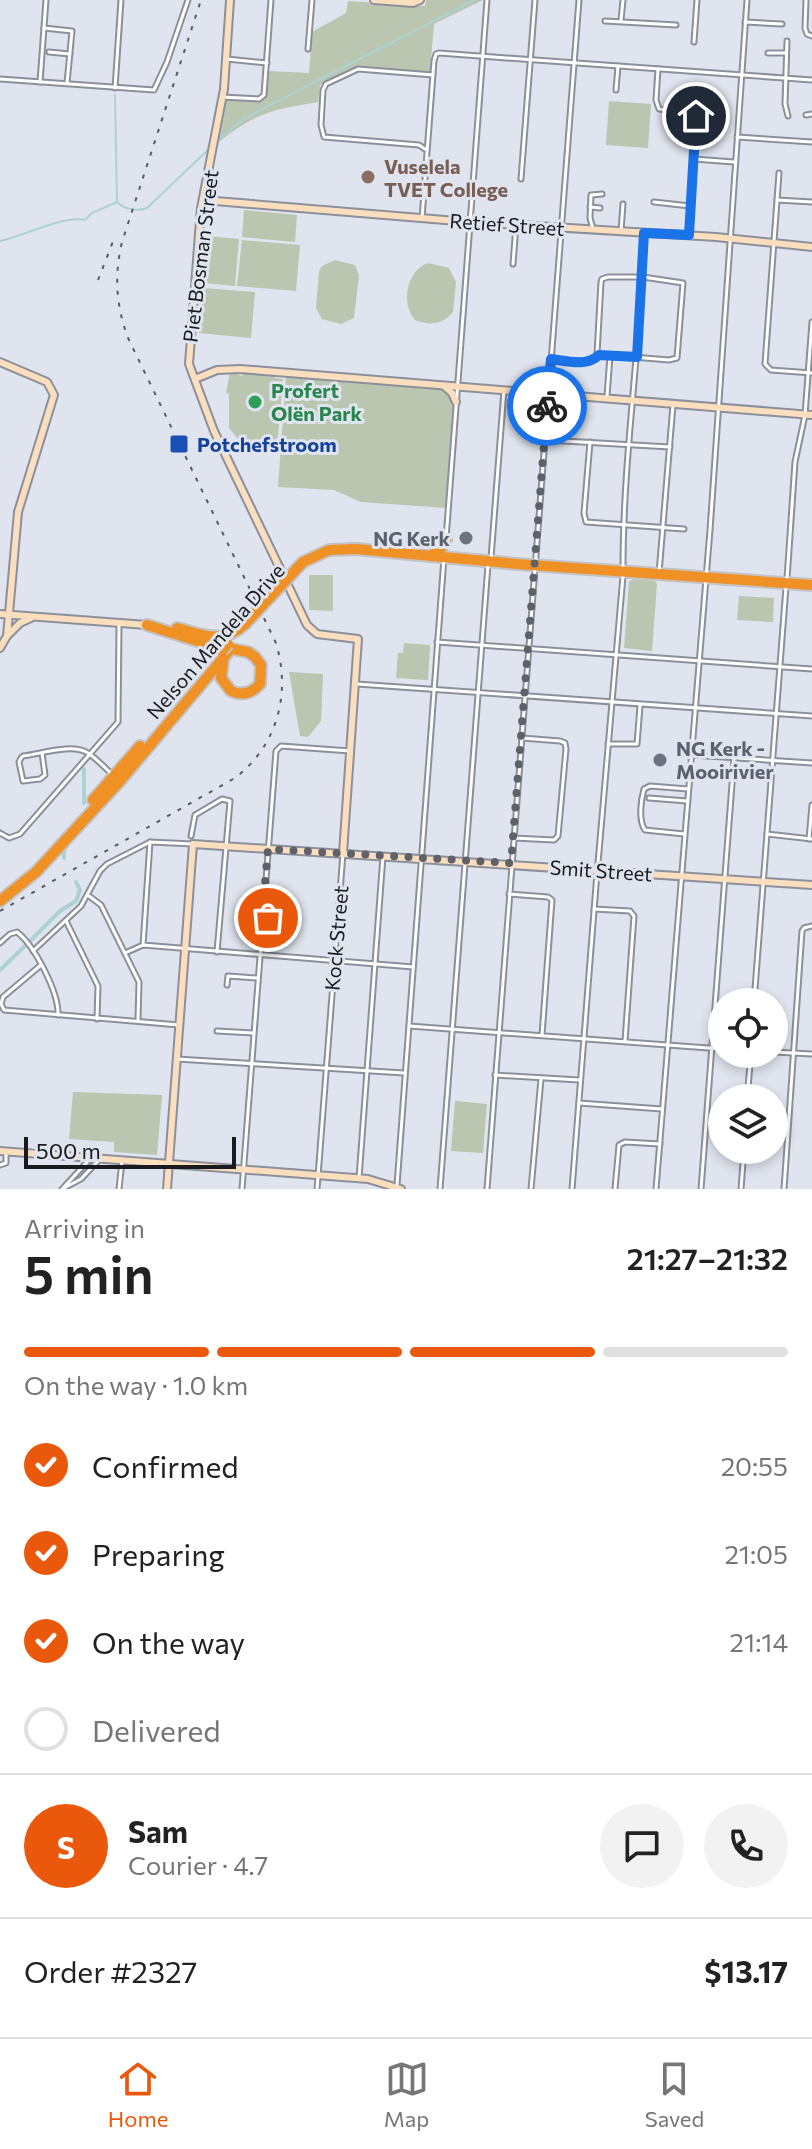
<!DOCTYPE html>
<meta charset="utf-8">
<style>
:root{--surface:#fff;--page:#f2f2f2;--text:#222;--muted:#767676;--line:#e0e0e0;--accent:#ea580c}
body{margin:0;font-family:Commissioner,sans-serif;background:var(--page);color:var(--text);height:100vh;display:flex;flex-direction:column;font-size:30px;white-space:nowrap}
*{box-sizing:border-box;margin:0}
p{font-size:26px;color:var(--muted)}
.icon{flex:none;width:44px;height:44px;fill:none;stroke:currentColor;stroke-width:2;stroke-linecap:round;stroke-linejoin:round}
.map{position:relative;height:1189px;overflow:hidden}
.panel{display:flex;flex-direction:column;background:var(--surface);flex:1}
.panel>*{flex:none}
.controls{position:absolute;left:708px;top:988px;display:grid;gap:16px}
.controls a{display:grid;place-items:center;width:80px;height:80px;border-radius:50%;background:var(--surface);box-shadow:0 4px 12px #0003;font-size:40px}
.scale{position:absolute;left:24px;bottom:20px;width:212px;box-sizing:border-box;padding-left:8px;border:4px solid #191a1e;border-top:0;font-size:22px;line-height:28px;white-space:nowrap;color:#191a1e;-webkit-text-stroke:6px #dfe4ee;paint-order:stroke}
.pin{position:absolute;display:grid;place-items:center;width:68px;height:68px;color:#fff;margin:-34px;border:4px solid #fff;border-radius:50%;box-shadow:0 2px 8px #0007}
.courier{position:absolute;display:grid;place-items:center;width:80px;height:80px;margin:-40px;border:6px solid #1a73e8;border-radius:50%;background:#fff;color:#222;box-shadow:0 2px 10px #0007}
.headline em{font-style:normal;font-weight:600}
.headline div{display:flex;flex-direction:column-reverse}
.headline{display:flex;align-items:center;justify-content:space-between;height:136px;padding:0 24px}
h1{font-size:52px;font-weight:600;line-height:60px}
.bar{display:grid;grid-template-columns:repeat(4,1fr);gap:12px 8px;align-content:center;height:96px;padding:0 24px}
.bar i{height:10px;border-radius:6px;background:var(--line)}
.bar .selected{background:var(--accent)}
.bar p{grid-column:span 4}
.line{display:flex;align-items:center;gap:20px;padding:0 24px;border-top:2px solid var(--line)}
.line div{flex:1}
.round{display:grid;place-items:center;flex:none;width:84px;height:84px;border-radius:42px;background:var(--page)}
ol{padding:0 24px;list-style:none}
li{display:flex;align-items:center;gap:24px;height:88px}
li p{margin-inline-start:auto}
li .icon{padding:8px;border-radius:50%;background:var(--accent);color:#fff;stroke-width:4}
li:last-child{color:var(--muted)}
li i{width:44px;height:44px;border:4px solid var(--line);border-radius:50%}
.menu{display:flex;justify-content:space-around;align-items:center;height:112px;border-top:2px solid var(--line);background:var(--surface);font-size:22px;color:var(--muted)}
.menu a{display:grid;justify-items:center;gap:4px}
.menu .selected{color:var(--accent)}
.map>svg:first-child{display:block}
.green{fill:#bac6b0}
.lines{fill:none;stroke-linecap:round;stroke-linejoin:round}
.stream{stroke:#acd3d2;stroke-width:2}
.canal{stroke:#acd3d2;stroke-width:4}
.street-casing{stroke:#8c909a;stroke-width:7}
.secondary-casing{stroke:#8c909a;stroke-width:10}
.highway-casing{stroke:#c3c3c4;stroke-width:14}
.street{stroke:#fff;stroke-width:3}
.secondary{stroke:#fadebd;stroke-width:6}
.highway{stroke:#ef9124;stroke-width:10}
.rail{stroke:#585b61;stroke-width:2;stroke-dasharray:4 8;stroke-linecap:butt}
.highway-bridge-casing{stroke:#c3c3c4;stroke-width:14;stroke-linecap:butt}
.highway-bridge{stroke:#ef9124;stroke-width:10}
.done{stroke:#5e6167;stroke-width:8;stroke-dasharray:0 14.4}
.route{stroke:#1a73e8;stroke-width:10}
.education-dot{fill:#8d6e63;stroke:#dfe4ee;stroke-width:3}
.leisure-dot{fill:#2e9e5b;stroke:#dfe4ee;stroke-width:3}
.transit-dot{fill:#1a4fb4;stroke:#dfe4ee;stroke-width:3}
.worship-dot{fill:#6b7280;stroke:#dfe4ee;stroke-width:3}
.labels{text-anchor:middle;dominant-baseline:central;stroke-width:6;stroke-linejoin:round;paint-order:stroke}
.education-label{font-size:20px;font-weight:bold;fill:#785e54;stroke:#dfe4ee;text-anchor:start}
.street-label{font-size:20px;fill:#191a1e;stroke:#dfe4ee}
.leisure-label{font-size:20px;font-weight:bold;fill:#27864d;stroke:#dfe4ee;text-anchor:start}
.transit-label{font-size:20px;font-weight:bold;fill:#164399;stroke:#dfe4ee;text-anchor:start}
.worship-label{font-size:20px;font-weight:bold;fill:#5b616d;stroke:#dfe4ee;text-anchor:end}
</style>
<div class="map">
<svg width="812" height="1189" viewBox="0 0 812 1189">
<rect width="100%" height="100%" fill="#dfe4ee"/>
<g class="green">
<path d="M426,0H483L434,24L430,72L355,67L320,85L318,102C273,110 256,112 219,142L227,99H265L269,71L309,73L312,32L346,13L348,1L425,6Z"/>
<polygon points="609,101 651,104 648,148 606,145"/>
<polygon points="244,210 297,215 295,242 242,237"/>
<polygon points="208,236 239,239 235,286 204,283"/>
<polygon points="242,240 300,245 296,291 237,286"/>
<polygon points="335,260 355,265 359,275 354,318 341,324 322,319 316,308 319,271 322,266"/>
<path d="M428,263L449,268L456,282L453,312C442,325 430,326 415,320C400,303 407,270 428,263Z"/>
<polygon points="203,288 255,292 251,338 199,333"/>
<polygon points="230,372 242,376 243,373 275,375 275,378 283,379 278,437 274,441 238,439 229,428 229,394 226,393"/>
<polygon points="286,377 455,390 446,508 361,502 334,490 278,487"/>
<polygon points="309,575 333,575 333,611 309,610"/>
<polygon points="633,579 655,581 657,584 652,651 624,648 629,582"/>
<polygon points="739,596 774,598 773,622 737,620"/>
<polygon points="404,643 430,645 428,680 396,678 398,653 403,653"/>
<polygon points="289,672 323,674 321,721 308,737 300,736"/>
<polygon points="73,1092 162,1095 157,1155 114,1152 114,1142 69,1139"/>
<polygon points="455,1101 487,1104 483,1153 451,1151"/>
</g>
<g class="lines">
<g class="stream">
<path d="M115,95L117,202C124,209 137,212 147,208L210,148"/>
<polyline points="217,141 243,119 474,0"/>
<path d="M0,241C24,236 63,215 85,220L92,213L117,202"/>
</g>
<g class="canal">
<polyline points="84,769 84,803"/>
<polyline points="64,858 64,846"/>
<polyline points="30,941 60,911 76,901 80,890 76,882"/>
<polyline points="0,970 27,944"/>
</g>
<defs>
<g id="street">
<polyline points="806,0 805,28 807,34 812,36"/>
<polyline points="621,20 623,0"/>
<polyline points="605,21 676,25"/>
<polyline points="745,22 782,24"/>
<polyline points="44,28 72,31 67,83"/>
<polyline points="787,41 785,104 788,116"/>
<polyline points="694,42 697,0"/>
<polyline points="308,49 312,0"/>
<polyline points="49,52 70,54"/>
<polyline points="768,53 786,53"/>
<polyline points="227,59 267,63"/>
<polyline points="658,69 656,100 659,109 694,114 697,119 689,235"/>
<polyline points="0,79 154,90 167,62 188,0"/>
<polyline points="40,82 46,0"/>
<polyline points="115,88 121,0"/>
<polyline points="616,90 618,66"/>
<polyline points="222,97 259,99 264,95 271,0"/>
<polyline points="806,115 812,114"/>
<polyline points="737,137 812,142"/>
<polyline points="425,149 419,145 324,137 321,125 323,90 326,84 358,69 433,75"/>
<polyline points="694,159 734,162"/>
<polyline points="779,173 765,364 771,370 812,373"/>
<polyline points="521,179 535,0"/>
<polyline points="777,200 812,202"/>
<polyline points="654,202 690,206"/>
<polyline points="590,207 600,208"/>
<polyline points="422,218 434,61 436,54 439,53 812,80"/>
<polyline points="593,229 590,218 591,195 602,194"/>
<polyline points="621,231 623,204"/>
<polyline points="513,264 516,225"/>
<polygon points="608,277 643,277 683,283 677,358 669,360 597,354 601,282 602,279"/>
<polyline points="551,359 589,362 599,355"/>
<polyline points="607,396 610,356"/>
<polyline points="546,440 670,447"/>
<polyline points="590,442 584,513 586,522 684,529"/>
<polyline points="446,539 487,0"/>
<polyline points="491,558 504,390"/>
<path d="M623,568C623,456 641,345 644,233"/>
<polyline points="659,573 673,405"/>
<polyline points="787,579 795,462 805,415 812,322"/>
<polyline points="437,642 812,669"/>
<polyline points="357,684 812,716"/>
<polyline points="608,744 637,744 640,706"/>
<path d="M42,753L45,775L40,779L23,781L19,762L21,758L23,756C41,754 72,743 88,753C97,759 105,768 113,775"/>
<polyline points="692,755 812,763"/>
<polyline points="649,798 687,801"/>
<polyline points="0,833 9,838 20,834 118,722 119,625"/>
<path d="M684,834L645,830C638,820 641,800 644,789L650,786L688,789"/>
<polyline points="767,834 812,839"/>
<polyline points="191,836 195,815 222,799 230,801 217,952"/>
<polyline points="514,838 554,840 558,836 566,749 565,743 560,741 522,738"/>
<polyline points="809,839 812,805"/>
<polyline points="598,863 623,576"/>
<polyline points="509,894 548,897 552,900 542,1035"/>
<polyline points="89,896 101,905 139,982 138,1020"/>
<polyline points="594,909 630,911 634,916 625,1041"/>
<polyline points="264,918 292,920"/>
<polyline points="66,921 98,986 97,1019"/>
<path d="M0,943L10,934L17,932C35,946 59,993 58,1015"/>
<polyline points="143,945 150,842"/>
<polyline points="33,951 81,906 100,871 107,864 150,842 193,844"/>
<polyline points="125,953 143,945 413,967"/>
<polyline points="41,965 3,997 1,1004 4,1010 179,1025"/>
<polyline points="227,985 228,976 257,978"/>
<polyline points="754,1002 786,587"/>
<polyline points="409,1026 722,1049"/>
<polyline points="217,1031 253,1033"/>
<polyline points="774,1052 812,1054"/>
<polyline points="177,1059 404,1073"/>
<polyline points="495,1075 579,1080"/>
<polyline points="747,1098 751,1054"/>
<polyline points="579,1103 662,1109"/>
<polyline points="0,1165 6,1163 6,1152"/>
<polyline points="359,1178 383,856"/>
<polyline points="397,1185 444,558"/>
<polyline points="64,1187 89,1160"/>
<polyline points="62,1189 81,1179 98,1161"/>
<polyline points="119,1189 122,1161"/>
<polyline points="242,1189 276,751 281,746 350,751"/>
<polyline points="317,1189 343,853"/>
<polyline points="440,1189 488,565"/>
<polyline points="487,1189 579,0"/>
<polyline points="531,1189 541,1079"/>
<polyline points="572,1189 597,873"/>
<polyline points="615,1189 619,1145 625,1142 660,1144"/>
<polyline points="656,1189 710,530 747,0"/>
<polyline points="701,1189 734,758"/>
<polyline points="741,1189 744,1150"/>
<polyline points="784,1189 802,931 804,928 812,926"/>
</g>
<g id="secondary">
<polyline points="230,0 224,89 201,208 189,364 214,431 307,625 317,634 358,639 343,853"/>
<polyline points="374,0 413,3 420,0"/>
<polyline points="203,200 469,222 716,237 812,247"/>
<polyline points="0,362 47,382 54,395 18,512 7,636 0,648"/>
<polyline points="195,379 217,370 240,369 812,415"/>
<polyline points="444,386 452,393 456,402"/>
<polyline points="0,614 147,625"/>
<polyline points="8,635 20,623 31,618"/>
<polyline points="0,1151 368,1179 401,1189"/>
<polyline points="167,1189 193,844 812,885"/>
</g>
<g id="highway">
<polyline points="433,554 440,550 446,540"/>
<polyline points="303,562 329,550 356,549 517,564 812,585"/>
<path d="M147,625L207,644L248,652L255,657L261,665L260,684C252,693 242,696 231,691L221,678L223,661"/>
<path d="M177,628C204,635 222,645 245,624"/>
<polyline points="93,800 140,746"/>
<polyline points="0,901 36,872 120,781 230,650"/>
</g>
</defs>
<use href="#street" class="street-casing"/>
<use href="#secondary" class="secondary-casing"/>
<use href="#highway" class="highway-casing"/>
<use href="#street" class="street"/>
<use href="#secondary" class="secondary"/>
<use href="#highway" class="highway"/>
<g class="rail">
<polyline points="98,280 114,239"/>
<path d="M0,911L235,778C278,745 291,693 276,643L128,338C116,305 114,276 122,242L201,0"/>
</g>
<defs>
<g id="highway-bridge">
<polyline points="245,624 303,562"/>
<polyline points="222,651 228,644"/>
</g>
</defs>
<use href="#highway-bridge" class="highway-bridge-casing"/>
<use href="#highway-bridge" class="highway-bridge"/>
</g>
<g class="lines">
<polyline class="done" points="268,918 262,918 268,849 511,863 547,406"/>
<path class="route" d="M547,406L551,359C567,361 587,367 599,355L637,357L644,233L689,235L696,116"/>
</g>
<circle class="education-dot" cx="368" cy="177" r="8"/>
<circle class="leisure-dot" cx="255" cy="402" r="8"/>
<rect class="transit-dot" x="169" y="434" width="20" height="20" rx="4"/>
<g class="worship-dot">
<circle cx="466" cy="538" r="8"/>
<circle cx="660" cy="760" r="8"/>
</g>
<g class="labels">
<g class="education-label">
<text x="384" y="166">Vuselela<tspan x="384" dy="23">TVET College</tspan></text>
</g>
<g class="street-label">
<text transform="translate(507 224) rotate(4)">Retief Street</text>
<text transform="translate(200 256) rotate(-83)">Piet Bosman Street</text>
<text transform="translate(215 641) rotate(-49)">Nelson Mandela Drive</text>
<text transform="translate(601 870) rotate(4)">Smit Street</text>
<text transform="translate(336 938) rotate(-85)">Kock Street</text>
</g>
<g class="leisure-label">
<text x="271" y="390">Profert<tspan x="271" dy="23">Olën Park</tspan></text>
</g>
<g class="transit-label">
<text x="197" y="444">Potchefstroom</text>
</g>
<g class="worship-label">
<text x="450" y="538">NG Kerk</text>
<text x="676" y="748" text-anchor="start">NG Kerk -<tspan x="676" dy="23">Mooirivier</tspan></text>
</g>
</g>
</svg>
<div class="controls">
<a><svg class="icon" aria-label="locate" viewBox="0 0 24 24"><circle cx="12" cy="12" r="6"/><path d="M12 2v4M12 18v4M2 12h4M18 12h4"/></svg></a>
<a><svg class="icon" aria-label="layers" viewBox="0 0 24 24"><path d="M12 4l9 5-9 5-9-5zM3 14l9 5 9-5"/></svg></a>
</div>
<div class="scale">500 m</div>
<div class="pin" style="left:268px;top:918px;background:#ea580c"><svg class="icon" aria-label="bag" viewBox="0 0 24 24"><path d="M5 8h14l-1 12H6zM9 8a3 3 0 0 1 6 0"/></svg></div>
<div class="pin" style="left:696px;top:116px;background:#1f2937"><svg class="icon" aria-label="home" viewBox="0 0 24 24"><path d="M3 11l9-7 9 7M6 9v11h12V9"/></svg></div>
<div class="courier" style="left:547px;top:406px"><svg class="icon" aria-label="bike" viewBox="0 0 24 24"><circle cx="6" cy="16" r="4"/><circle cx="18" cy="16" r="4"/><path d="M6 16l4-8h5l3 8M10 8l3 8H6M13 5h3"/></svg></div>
</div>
<section class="panel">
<div class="headline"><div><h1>5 min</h1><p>Arriving in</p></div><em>21:27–21:32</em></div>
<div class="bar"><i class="selected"></i><i class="selected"></i><i class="selected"></i><i></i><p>On the way · 1.0 km</p></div>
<ol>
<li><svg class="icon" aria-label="check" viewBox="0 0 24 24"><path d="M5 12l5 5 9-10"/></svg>Confirmed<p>20:55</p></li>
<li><svg class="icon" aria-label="check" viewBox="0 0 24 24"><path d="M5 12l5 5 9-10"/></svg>Preparing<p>21:05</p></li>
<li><svg class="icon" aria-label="check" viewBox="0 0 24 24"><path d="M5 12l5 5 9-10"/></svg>On the way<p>21:14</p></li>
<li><i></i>Delivered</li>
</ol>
<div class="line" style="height:144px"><b class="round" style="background:var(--accent);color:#fff">S</b><div><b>Sam</b><p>Courier · 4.7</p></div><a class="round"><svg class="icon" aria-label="chat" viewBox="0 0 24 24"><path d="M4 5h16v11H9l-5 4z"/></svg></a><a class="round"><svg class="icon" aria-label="phone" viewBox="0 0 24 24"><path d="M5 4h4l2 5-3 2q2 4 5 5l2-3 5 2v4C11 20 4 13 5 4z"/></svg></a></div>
<div class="line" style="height:104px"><div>Order #2327</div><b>$13.17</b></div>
</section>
<nav class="menu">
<a class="selected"><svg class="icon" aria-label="home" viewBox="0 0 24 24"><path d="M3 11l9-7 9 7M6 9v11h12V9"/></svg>Home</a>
<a><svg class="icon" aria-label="map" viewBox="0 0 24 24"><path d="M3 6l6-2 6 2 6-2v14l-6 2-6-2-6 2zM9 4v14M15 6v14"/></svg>Map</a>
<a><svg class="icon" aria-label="saved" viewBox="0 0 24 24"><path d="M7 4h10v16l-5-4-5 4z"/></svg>Saved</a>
</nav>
